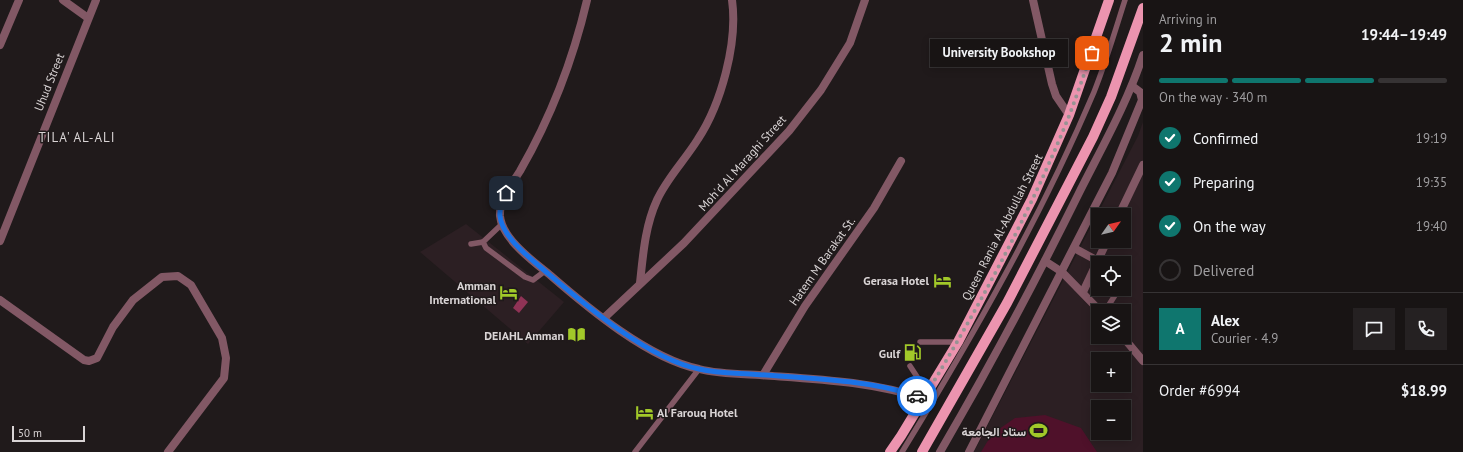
<!DOCTYPE html>
<meta charset="utf-8">
<style>
:root{--surface:#181414;--page:#252122;--text:#f1f3f6;--muted:#9f9ea0;--line:#363334;--accent:#0f766e}
body{margin:0;font-family:"PT Sans",Vazirmatn,sans-serif;background:var(--page);color:var(--text);height:100vh;display:flex;flex-direction:column;font-size:15px;white-space:nowrap}
*{box-sizing:border-box;margin:0}
p{font-size:13px;color:var(--muted)}
.icon{flex:none;width:22px;height:22px;fill:none;stroke:currentColor;stroke-width:2;stroke-linecap:round;stroke-linejoin:round}
.map{position:relative;flex:1;overflow:hidden}
.details{display:flex;flex-direction:column;background:var(--surface);width:320px}
.details>*{flex:none}
.needle{width:26px;rotate:56deg}
.controls{position:absolute;left:1091px;top:208px;display:grid;gap:8px}
.controls a{display:grid;place-items:center;width:40px;height:40px;border-radius:0px;background:var(--surface);box-shadow:0 2px 10px #0003,0 0 0 1px var(--line);font-size:20px}
.scale{position:absolute;left:12px;bottom:10px;width:73px;box-sizing:border-box;padding-left:4px;border:2px solid #d9d4d5;border-top:0;font-size:11px;line-height:14px;white-space:nowrap;color:#d9d4d5;-webkit-text-stroke:3px #201a1b;paint-order:stroke}
.pin{position:absolute;display:grid;place-items:center;width:34px;height:34px;color:#fff;margin:-17px;border-radius:8px;box-shadow:0 2px 6px #0006}
.courier{position:absolute;display:grid;place-items:center;width:40px;height:40px;margin:-20px;border:3px solid #1a73e8;border-radius:50%;background:#fff;color:#222;box-shadow:0 1px 5px #0007}
.bubble{position:absolute;height:28px;border-radius:0px;background:var(--surface);box-shadow:0 2px 10px #0003,0 0 0 1px var(--line);font-size:13px;font-weight:800;line-height:28px;text-align:center}
.summary em{font-style:normal;font-weight:800}
.summary div{display:flex;flex-direction:column-reverse}
.summary{display:flex;align-items:center;justify-content:space-between;height:68px;padding:0 16px}
h1{font-size:26px;font-weight:800;line-height:30px}
.bar{display:grid;grid-template-columns:repeat(4,1fr);gap:6px 4px;align-content:center;height:48px;padding:0 16px}
.bar i{height:5px;border-radius:3px;background:var(--line)}
.bar .selected{background:var(--accent)}
.bar p{grid-column:span 4}
.line{display:flex;align-items:center;gap:10px;padding:0 16px;border-top:1px solid var(--line)}
.line div{flex:1}
.round{display:grid;place-items:center;flex:none;width:42px;height:42px;border-radius:0px;background:var(--page)}
ol{padding:0 16px;list-style:none}
li{display:flex;align-items:center;gap:12px;height:44px}
li p{margin-inline-start:auto}
li .icon{padding:4px;border-radius:50%;background:var(--accent);color:#fff;stroke-width:4}
li:last-child{color:var(--muted)}
li i{width:22px;height:22px;border:2px solid var(--line);border-radius:50%}
main{display:flex;flex:1;min-height:0}
.map>svg:first-child{display:block}
.built{fill:#2c1f23;fill-rule:evenodd}
.pitch{fill:#4f112a}
.water{fill:#903356}
.lines{fill:none;stroke-linecap:round;stroke-linejoin:round}
.service{stroke:#825865;stroke-width:5.5}
.minor{stroke:#825865;stroke-width:8}
.primary{stroke:#ec94af;stroke-width:10}
.done{stroke:#989394;stroke-width:4;stroke-dasharray:0 7.2}
.route{stroke:#1a73e8;stroke-width:5}
.labels{text-anchor:middle;dominant-baseline:central;stroke-width:3;stroke-linejoin:round;paint-order:stroke}
.street-label{font-size:12px;fill:#d9d4d5;stroke:#201a1b}
.poi-label{font-size:12px;font-weight:bold;fill:#d9d4d5;stroke:#201a1b;text-anchor:end}
.neighbourhood-label{font-size:13px;letter-spacing:1px;fill:#d9d4d5;stroke:#201a1b}
</style>
<main>
<div class="map">
<svg width="1143" height="452" viewBox="0 0 1143 452">
<rect width="100%" height="100%" fill="#201a1b"/>
<g class="built">
<path d="M1143,122V452H974L1138,136ZM1098,215H1124V241H1098ZM1098,263H1124V289H1098ZM1098,311H1124V337H1098ZM1098,359H1124V385H1098ZM1098,407H1124V433H1098Z"/>
<polygon points="466,224 564,302 528,344 420,252"/>
</g>
<polygon class="pitch" points="1045,415 1081,428 1097,452 981,452 992,434 1015,418"/>
<polygon class="water" points="521,296 528,302 519,313 513,308"/>
<g class="lines">
<g class="service">
<polyline points="502,224 483,242 486,248 525,277 533,280 545,271"/>
<polyline points="471,244 483,242"/>
<polyline points="1105,311 1119,289"/>
<polyline points="920,342 958,342"/>
<polyline points="910,366 927,392"/>
<polyline points="635,452 699,369"/>
<path d="M902,452C973,336 1041,217 1094,92C1106,62 1115,31 1125,0"/>
</g>
<g class="minor">
<polyline points="63,0 88,18"/>
<path d="M587,0C573,60 551,117 520,171C512,184 499,200 500,216C502,239 534,262 550,275C588,308 649,359 699,369C718,374 740,374 760,375C814,379 872,381 924,399"/>
<polyline points="1033,0 1052,84 1056,96 1069,115"/>
<polyline points="0,45 19,0"/>
<polyline points="1119,215 1143,165"/>
<polyline points="0,241 96,0"/>
<polyline points="1074,248 1098,261"/>
<polyline points="1045,261 1062,272 1100,311"/>
<path d="M640,283C643,255 645,226 657,200C667,178 685,160 698,139C721,104 738,43 732,0"/>
<polyline points="1083,292 1107,241"/>
<polyline points="0,300 84,360 89,361 97,358 113,327 133,300 162,277 178,276 191,285 222,338 226,358 224,378 168,452"/>
<polyline points="604,318 684,243 789,131 821,90 850,43 865,0"/>
<polyline points="1123,337 1143,361"/>
<polyline points="763,375 805,306 874,208 901,161"/>
<path d="M940,452C989,368 1035,282 1078,195C1101,149 1127,104 1143,55"/>
<polyline points="969,452 1095,206 1112,173 1142,100 1140,92 1132,86"/>
</g>
<g class="primary">
<polyline points="890,452 901,436 958,342 1032,199 1069,115 1109,0"/>
<polyline points="922,452 1007,303 1093,137 1111,97 1143,8"/>
</g>
</g>
<g class="lines">
<path class="done" d="M917,396L924,398C978,308 1030,214 1069,116C1077,95 1084,74 1092,53"/>
<path class="route" d="M506,193C503,200 499,208 500,216C502,237 530,258 545,271C584,304 648,359 699,369C716,373 733,373 750,374C804,378 866,379 917,396"/>
</g>
<defs>
<symbol id="hotel-bare" viewBox="-9 -9 18 18"><path d="M-6-4.5h1.5V1H6V5H4.5V3h-9V5H-6ZM-4 0a1.8 1.8 0 1 1 3.6 0ZM.5 0V-2.5h3Q6-2.5 6 0Z" fill="#a2c929" stroke="#201a1b" stroke-width="2.5" paint-order="stroke"/></symbol>
<symbol id="library-bare" viewBox="-9 -9 18 18"><path d="M-6-4Q-3-5.5-.7-3.5V5Q-3 3-6 4ZM6-4Q3-5.5 .7-3.5V5Q3 3 6 4Z" fill="#a2c929" stroke="#201a1b" stroke-width="2.5" paint-order="stroke"/></symbol>
<symbol id="fuel-bare" viewBox="-9 -9 18 18"><path d="M-5.5-6h7V0h2V4h1.3V-2.5L3-4.5l.8-.8L6-3V5H2.5V1h-1V6h-7ZM-4.2-4.7v3.2H.2V-4.7Z" fill="#a2c929" stroke="#201a1b" stroke-width="2.5" paint-order="stroke"/></symbol>
<symbol id="stadium-bare" viewBox="-9 -9 18 18"><path d="M0-5a6.5 5 0 1 0 0 10a6.5 5 0 1 0 0-10ZM-3.5-1.8h7v3.6h-7Z" fill="#a2c929" stroke="#201a1b" stroke-width="2.5" paint-order="stroke"/></symbol>
</defs>
<g fill-rule="evenodd">
<use href="#hotel-bare" x="930" y="268" width="25" height="25"/>
<use href="#hotel-bare" x="496" y="280" width="25" height="25"/>
<use href="#library-bare" x="564" y="322" width="25" height="25"/>
<use href="#fuel-bare" x="900" y="340" width="25" height="25"/>
<use href="#hotel-bare" x="632" y="400" width="25" height="25"/>
<use href="#stadium-bare" x="1026" y="418" width="25" height="25"/>
</g>
<g class="labels">
<g class="street-label">
<text transform="translate(49 82) rotate(-68)">Uhud Street</text>
<text transform="translate(742 163) rotate(-48)">Moh'd Al Maraghi Street</text>
<text transform="translate(1002 227) rotate(-63)">Queen Rania Al-Abdullah Street</text>
<text transform="translate(822 261) rotate(-55)">Hatem M Barakat St.</text>
</g>
<g class="poi-label">
<text x="929" y="280">Gerasa Hotel</text>
<text x="496" y="285">Amman<tspan x="496" dy="14">International</tspan></text>
<text x="564" y="335">DEIAHL Amman</text>
<text x="900" y="353">Gulf</text>
<text x="657" y="412" text-anchor="start">Al Farouq Hotel</text>
<text x="1026" y="431">ستاد الجامعة</text>
</g>
<g class="neighbourhood-label">
<text x="77" y="137">TILA' AL-ALI</text>
</g>
</g>
</svg>
<div class="controls">
<a><svg class="needle" viewBox="-14 -14 28 28"><path d="M0-13l5 13h-10z" fill="#e53935"/><path d="M0 13l5-13h-10z" fill="#9f9ea0"/></svg></a>
<a><svg class="icon" aria-label="locate" viewBox="0 0 24 24"><circle cx="12" cy="12" r="6"/><path d="M12 2v4M12 18v4M2 12h4M18 12h4"/></svg></a>
<a><svg class="icon" aria-label="layers" viewBox="0 0 24 24"><path d="M12 4l9 5-9 5-9-5zM3 14l9 5 9-5"/></svg></a>
<a>+</a>
<a>−</a>
</div>
<div class="scale">50 m</div>
<div class="pin" style="left:1092px;top:53px;background:#ea580c"><svg class="icon" aria-label="bag" viewBox="0 0 24 24"><path d="M5 8h14l-1 12H6zM9 8a3 3 0 0 1 6 0"/></svg></div>
<div class="pin" style="left:506px;top:193px;background:#1f2937"><svg class="icon" aria-label="home" viewBox="0 0 24 24"><path d="M3 11l9-7 9 7M6 9v11h12V9"/></svg></div>
<div class="courier" style="left:917px;top:396px"><svg class="icon" aria-label="car" viewBox="0 0 24 24"><path d="M5 17H2v-5l4-1 3-4h7l3 4 3 1v5h-3M9 17h6M6 11h13"/><circle cx="7" cy="17" r="2"/><circle cx="17" cy="17" r="2"/></svg></div>
<div class="bubble" style="left:930px;top:39px;width:138px">University Bookshop</div>
</div>
<section class="details">
<div class="summary"><div><h1>2 min</h1><p>Arriving in</p></div><em>19:44–19:49</em></div>
<div class="bar"><i class="selected"></i><i class="selected"></i><i class="selected"></i><i></i><p>On the way · 340 m</p></div>
<ol>
<li><svg class="icon" aria-label="check" viewBox="0 0 24 24"><path d="M5 12l5 5 9-10"/></svg>Confirmed<p>19:19</p></li>
<li><svg class="icon" aria-label="check" viewBox="0 0 24 24"><path d="M5 12l5 5 9-10"/></svg>Preparing<p>19:35</p></li>
<li><svg class="icon" aria-label="check" viewBox="0 0 24 24"><path d="M5 12l5 5 9-10"/></svg>On the way<p>19:40</p></li>
<li><i></i>Delivered</li>
</ol>
<div class="line" style="height:72px"><b class="round" style="background:var(--accent);color:#fff">A</b><div><b>Alex</b><p>Courier · 4.9</p></div><a class="round"><svg class="icon" aria-label="chat" viewBox="0 0 24 24"><path d="M4 5h16v11H9l-5 4z"/></svg></a><a class="round"><svg class="icon" aria-label="phone" viewBox="0 0 24 24"><path d="M5 4h4l2 5-3 2q2 4 5 5l2-3 5 2v4C11 20 4 13 5 4z"/></svg></a></div>
<div class="line" style="height:52px"><div>Order #6994</div><b>$18.99</b></div>
</section>
</main>
